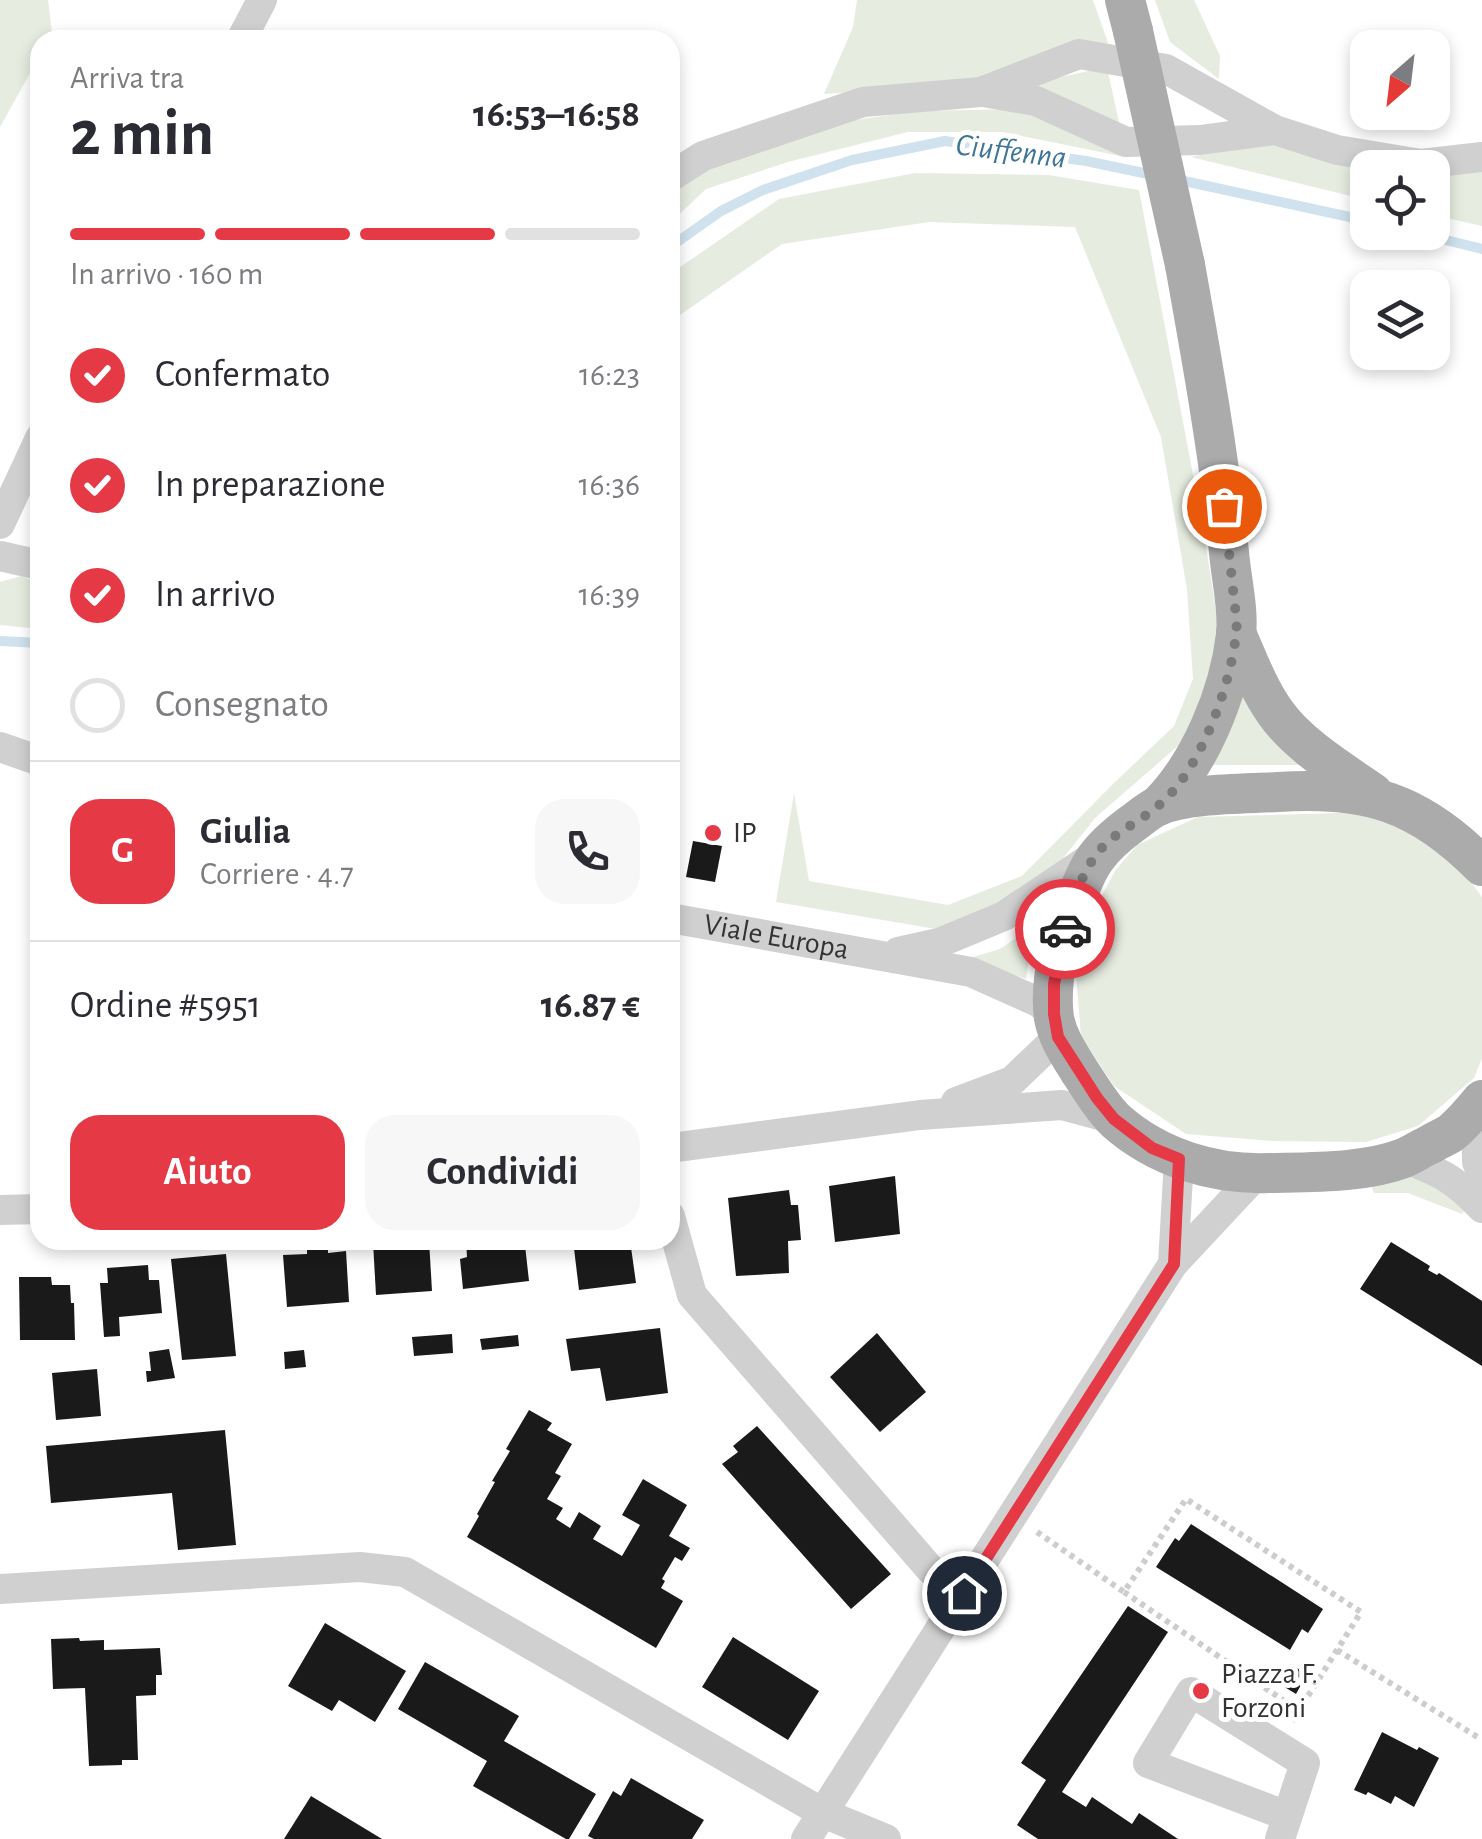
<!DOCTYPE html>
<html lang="it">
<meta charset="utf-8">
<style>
:root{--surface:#fff;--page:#f7f7f7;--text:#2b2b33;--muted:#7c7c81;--line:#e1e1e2;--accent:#e63946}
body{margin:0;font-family:"Alegreya Sans",sans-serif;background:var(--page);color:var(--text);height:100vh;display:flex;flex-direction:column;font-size:38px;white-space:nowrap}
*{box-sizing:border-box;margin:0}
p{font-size:32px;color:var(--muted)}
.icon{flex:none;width:55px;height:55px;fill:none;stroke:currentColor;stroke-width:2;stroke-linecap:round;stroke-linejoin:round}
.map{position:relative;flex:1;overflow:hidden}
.side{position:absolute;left:30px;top:30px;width:650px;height:1220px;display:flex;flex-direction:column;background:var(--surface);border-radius:30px;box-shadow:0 5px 15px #0003}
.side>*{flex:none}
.needle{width:65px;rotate:208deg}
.controls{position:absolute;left:1350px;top:30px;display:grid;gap:20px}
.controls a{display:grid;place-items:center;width:100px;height:100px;border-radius:20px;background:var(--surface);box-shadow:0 5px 15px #0003;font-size:50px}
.pin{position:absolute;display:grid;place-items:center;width:85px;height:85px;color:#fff;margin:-42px;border:5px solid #fff;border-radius:50%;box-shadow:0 2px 10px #0007}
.courier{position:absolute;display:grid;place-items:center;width:100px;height:100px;margin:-50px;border:8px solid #e63946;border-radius:50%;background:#fff;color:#222;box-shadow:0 2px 12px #0007}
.overview em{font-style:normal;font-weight:600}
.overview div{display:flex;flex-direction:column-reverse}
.overview{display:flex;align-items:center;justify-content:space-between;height:170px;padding:0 40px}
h1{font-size:65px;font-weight:600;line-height:75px}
.bar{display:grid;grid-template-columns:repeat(4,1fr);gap:15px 10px;align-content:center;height:120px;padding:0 40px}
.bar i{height:12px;border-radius:8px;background:var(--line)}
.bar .on{background:var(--accent)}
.bar p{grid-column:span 4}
.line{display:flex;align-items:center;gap:25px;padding:0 40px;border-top:2px solid var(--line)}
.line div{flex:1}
.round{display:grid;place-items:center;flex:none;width:105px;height:105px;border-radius:30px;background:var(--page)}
ol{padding:0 40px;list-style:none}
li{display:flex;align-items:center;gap:30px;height:110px}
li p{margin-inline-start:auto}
li .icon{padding:10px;border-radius:50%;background:var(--accent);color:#fff;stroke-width:4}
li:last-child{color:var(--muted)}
li i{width:55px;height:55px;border:5px solid var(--line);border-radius:50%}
.primary-button{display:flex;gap:20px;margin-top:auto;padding:20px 40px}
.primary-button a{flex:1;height:115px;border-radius:30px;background:var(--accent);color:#fff;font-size:40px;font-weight:600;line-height:115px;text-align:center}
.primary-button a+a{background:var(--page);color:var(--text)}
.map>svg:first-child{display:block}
.green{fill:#e6ecdf}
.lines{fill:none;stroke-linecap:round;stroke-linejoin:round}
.stream{stroke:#cfe2ee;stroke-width:10}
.building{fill:#1a1a1a}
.path{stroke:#cdcdcd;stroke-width:6;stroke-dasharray:5 5;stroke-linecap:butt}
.minor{stroke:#d0d0d0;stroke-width:30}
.major{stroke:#ababab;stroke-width:40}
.major-bridge{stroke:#ababab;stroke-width:40}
.done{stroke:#7a7a7a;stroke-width:10;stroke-dasharray:0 18}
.route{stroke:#e63946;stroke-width:12}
.poi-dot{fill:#e63946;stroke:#fff;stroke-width:4}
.labels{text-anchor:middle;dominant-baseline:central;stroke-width:10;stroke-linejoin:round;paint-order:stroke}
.poi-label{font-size:30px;fill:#333;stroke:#fff;text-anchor:start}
.street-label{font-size:30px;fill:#333;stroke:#fff}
.water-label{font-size:32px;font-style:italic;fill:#3f7597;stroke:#fff}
</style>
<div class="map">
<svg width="1482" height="1839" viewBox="0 0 1482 1839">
<rect width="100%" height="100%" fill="#fff"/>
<g class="green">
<polygon points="0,0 48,0 52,33 48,40 40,40 40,55 0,127"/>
<polygon points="857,0 1093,0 1109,46 980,84 824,94 853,27"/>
<polygon points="1155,0 1194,0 1220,56 1219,79 1170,42"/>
<polygon points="1107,67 1120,127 1024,85"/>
<polygon points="1022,109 1125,149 1125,157 1003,132 908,132 788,162 706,189 670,223 670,191 708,168 833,123 919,111"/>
<polygon points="1271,140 1368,168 1367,200 1191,157"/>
<polygon points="1482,169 1482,226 1433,215 1433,174"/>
<polygon points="915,173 1049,175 1139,190 1202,522 1222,648 1194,732 1095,818 1053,871 1004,906 942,930 776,902 794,793 809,881 948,905 1022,876 1113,784 1174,726 1193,679 1187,589 1161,437 1075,227 929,222 782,244 670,322 670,274 779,199"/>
<polygon points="21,576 40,584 40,629 0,625 0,582"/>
<polygon points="1244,681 1308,765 1203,765 1231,728"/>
<polygon points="1375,812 1415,832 1465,874 1482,897 1482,1058 1474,1078 1418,1126 1366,1142 1272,1141 1186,1134 1114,1086 1081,1036 1076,975 1090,918 1115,871 1137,845 1198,817"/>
<polygon points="1034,926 1026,979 963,960 1000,949"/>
<polygon points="1406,1176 1435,1182 1465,1210 1462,1214 1408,1193 1374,1193 1371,1185"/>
</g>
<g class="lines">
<g class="stream">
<polyline points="1175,179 1368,221"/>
<polyline points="1413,232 1482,249"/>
<polyline points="670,247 721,211 763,190 852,160 945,141 1086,161 1153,175"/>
<polyline points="0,641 40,643"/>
</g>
</g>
<g class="building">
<polygon points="693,841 722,846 715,882 686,877"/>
<polygon points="895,1176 900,1234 835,1242 829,1186"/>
<polygon points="789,1190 791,1205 798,1205 801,1240 788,1241 789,1273 736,1276 728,1198"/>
<polygon points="401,1240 429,1240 432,1291 376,1295 373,1242"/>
<polygon points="466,1240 515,1240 516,1246 525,1245 529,1281 463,1289 460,1259 467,1257"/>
<polygon points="573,1240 630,1240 636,1283 579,1290"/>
<polygon points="1391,1242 1430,1266 1428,1270 1437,1275 1439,1273 1482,1301 1482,1366 1360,1289"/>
<polygon points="328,1247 328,1253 346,1251 349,1302 287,1307 283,1255 307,1254 307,1249"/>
<polygon points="226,1254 236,1356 182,1360 171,1259"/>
<polygon points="148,1265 149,1280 159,1280 162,1313 119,1317 120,1336 104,1337 100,1283 108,1283 107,1268"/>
<polygon points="19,1277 51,1277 52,1285 70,1285 71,1303 74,1303 75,1340 20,1340"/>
<polygon points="660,1328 668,1393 606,1401 600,1368 571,1371 566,1339"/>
<polygon points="877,1333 926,1392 880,1432 830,1377"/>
<polygon points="452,1334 453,1353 414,1356 412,1337"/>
<polygon points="518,1335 519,1346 482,1350 480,1339"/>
<polygon points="169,1349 175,1378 147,1382 146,1371 151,1371 149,1352"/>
<polygon points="304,1350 306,1367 285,1369 284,1352"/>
<polygon points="97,1369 101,1416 56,1420 52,1373"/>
<polygon points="529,1410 552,1423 547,1430 572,1444 555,1473 561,1476 547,1499 563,1508 556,1519 570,1528 579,1512 601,1526 593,1539 622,1556 640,1525 622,1515 643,1479 687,1505 669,1536 690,1548 682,1561 675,1557 662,1579 665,1581 661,1588 683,1601 656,1648 467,1537 479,1516 477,1514 495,1482 492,1481 510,1451 506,1449"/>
<polygon points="757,1426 891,1574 851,1609 722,1464 738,1452 733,1446"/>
<polygon points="225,1430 236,1545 178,1550 172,1493 51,1503 46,1446"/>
<polygon points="1191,1524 1323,1609 1308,1633 1302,1629 1290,1650 1156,1567 1175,1538 1179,1541"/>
<polygon points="1128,1606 1168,1632 1062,1792 1086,1807 1092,1797 1132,1824 1139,1813 1178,1839 1038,1839 1017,1825 1046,1780 1021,1763"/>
<polygon points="325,1623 406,1671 375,1722 339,1700 332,1711 288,1686"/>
<polygon points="733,1637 819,1691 788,1740 702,1687"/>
<polygon points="79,1638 80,1641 104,1640 104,1650 160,1648 162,1675 156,1675 156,1695 136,1696 138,1760 122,1760 122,1765 89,1766 85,1688 53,1689 51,1639"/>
<polygon points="425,1662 519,1716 504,1741 596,1794 569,1839 566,1839 473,1786 487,1761 398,1709"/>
<polygon points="1290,1664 1307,1674 1296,1694 1278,1683"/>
<polygon points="1382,1732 1417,1750 1419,1747 1439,1758 1414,1807 1395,1796 1391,1804 1368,1792 1366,1795 1354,1790"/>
<polygon points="631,1778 704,1820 692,1839 594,1839 588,1836 613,1791 621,1796"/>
<polygon points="311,1796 382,1839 284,1839"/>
</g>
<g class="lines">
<g class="path">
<polyline points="1037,1532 1124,1592 1186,1499 1361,1612 1291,1723"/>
<polyline points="1124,1592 1299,1711"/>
<polyline points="1337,1650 1479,1738"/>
</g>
<g class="minor">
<polyline points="241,40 262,0"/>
<polyline points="983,92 1036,101 1126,142 1200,140 1275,130"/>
<polyline points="670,177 703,156 863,102 981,92 1079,54 1166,69 1275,130 1337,150 1421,164 1482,157"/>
<polyline points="0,524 40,438"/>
<polyline points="0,556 40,565"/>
<polyline points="0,747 40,761"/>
<path id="s1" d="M670,918L971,972L1038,1002L1054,1014"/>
<polyline points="898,952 939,943 1004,916 1095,855"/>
<polyline points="956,1102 1012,1081 1058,1037"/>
<polyline points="1476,1107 1477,1162 1482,1174"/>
<polyline points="670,1148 920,1115 1062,1105 1114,1119"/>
<path d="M1403,1158C1440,1172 1455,1179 1482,1208"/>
<polyline points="0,1210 40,1209"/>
<polyline points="670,1216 692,1295 931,1570 964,1593"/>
<polyline points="1173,1264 1179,1159"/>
<polyline points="0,1589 360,1567 405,1572 823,1813 886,1839"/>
<polyline points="806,1839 1173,1264 1258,1173"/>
<polyline points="1280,1839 1305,1763 1191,1692 1148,1763 1287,1816"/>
</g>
<g class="major">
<polyline points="1125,0 1133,31"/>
<path d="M1236,633C1248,660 1258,688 1275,712C1297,744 1341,771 1373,793"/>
<path d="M1158,806C1200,764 1229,694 1236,635C1239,609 1231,578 1229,552C1219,455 1202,360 1185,265"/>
<path d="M1482,866C1419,802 1366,786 1278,792C1245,794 1187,793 1158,806C1149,810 1140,818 1133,823C1096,850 1088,865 1073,907C1060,941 1049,982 1054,1018C1058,1039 1069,1054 1080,1072C1091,1088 1101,1107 1116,1121C1158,1158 1214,1175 1269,1173C1312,1172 1365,1173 1404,1158C1413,1154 1422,1148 1431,1144C1437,1140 1445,1137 1451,1133C1462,1124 1473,1111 1482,1100"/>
</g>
<polyline class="major-bridge" points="1133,31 1185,265"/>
</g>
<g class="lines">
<path class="done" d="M1065,929C1073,900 1085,861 1109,841C1124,828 1143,819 1158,806C1200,772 1230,687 1236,635C1238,620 1234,604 1233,589C1230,561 1227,534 1224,506"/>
<polyline class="route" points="964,1593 1174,1264 1179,1159 1152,1148 1114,1119 1097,1098 1058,1037 1054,1014 1054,984 1065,929"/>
</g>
<g class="poi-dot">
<circle cx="713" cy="833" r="10"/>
<circle cx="1201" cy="1691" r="10"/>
</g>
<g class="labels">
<g class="poi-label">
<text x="733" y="833">IP</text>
<text x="1221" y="1674">Piazza F.<tspan x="1221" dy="34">Forzoni</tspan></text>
</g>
<g class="street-label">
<text stroke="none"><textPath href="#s1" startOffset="108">Viale Europa</textPath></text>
</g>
<g class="water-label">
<text transform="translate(1011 151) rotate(7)">Ciuffenna</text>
</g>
</g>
</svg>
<div class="controls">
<a><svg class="needle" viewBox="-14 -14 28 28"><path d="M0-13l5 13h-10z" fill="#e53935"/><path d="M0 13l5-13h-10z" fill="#7c7c81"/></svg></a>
<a><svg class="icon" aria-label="locate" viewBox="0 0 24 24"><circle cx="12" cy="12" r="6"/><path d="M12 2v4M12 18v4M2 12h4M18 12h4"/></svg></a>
<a><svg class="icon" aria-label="layers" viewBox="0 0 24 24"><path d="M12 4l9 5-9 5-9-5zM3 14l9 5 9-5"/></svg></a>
</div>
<div class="pin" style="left:1224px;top:506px;background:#ea580c"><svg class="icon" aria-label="bag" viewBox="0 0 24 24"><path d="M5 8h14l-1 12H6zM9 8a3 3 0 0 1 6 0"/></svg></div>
<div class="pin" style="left:964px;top:1593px;background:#1f2937"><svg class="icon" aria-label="home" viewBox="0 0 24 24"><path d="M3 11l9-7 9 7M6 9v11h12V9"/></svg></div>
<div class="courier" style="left:1065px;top:929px"><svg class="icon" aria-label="car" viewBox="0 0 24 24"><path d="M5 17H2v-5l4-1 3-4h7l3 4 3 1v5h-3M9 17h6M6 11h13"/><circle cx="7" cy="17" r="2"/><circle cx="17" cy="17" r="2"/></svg></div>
<section class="side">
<div class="overview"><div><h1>2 min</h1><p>Arriva tra</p></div><em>16:53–16:58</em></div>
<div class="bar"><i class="on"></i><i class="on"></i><i class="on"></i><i></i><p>In arrivo · 160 m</p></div>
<ol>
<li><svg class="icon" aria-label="check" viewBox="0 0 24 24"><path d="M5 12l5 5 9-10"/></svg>Confermato<p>16:23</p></li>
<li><svg class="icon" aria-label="check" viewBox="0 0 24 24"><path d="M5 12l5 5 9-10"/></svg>In preparazione<p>16:36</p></li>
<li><svg class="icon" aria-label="check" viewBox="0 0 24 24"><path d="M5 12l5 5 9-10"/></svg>In arrivo<p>16:39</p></li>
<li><i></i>Consegnato</li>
</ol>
<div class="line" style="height:180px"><b class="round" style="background:var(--accent);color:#fff">G</b><div><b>Giulia</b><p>Corriere · 4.7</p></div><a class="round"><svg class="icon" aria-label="phone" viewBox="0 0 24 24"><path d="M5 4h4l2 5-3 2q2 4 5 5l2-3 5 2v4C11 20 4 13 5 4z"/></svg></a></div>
<div class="line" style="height:130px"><div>Ordine #5951</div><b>16.87 €</b></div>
<div class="primary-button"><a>Aiuto</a><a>Condividi</a></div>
</section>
</div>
